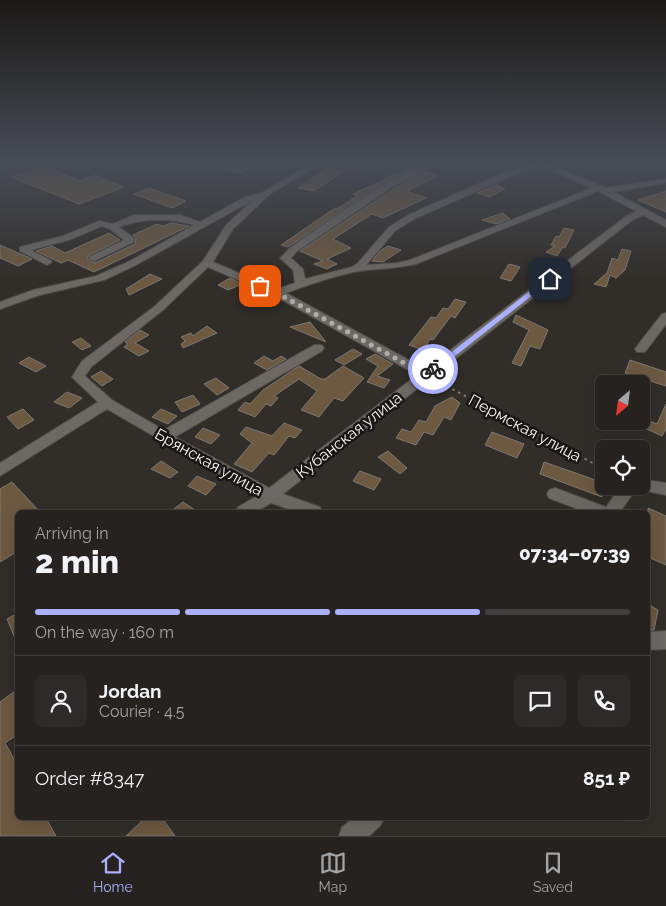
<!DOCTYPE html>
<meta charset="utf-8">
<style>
:root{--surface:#252220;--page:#2d2a29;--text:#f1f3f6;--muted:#a3a4a5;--line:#423f3e;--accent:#aab0fc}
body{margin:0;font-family:Raleway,sans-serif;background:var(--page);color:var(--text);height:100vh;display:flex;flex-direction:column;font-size:19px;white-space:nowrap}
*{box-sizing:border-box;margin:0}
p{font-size:16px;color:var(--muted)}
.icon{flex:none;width:28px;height:28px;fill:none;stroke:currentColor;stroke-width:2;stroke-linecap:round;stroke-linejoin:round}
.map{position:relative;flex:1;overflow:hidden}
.panel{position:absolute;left:15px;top:510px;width:635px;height:310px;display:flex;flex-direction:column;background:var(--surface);border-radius:8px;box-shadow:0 5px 20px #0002,0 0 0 1px var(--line)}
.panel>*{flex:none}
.needle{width:32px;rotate:208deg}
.controls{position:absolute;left:595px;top:375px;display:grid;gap:10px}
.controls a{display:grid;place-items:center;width:55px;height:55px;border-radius:8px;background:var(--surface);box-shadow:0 5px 20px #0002,0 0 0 1px var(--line);font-size:25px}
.pin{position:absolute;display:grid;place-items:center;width:42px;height:42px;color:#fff;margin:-21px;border-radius:10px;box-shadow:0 2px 8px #0006}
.courier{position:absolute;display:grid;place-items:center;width:50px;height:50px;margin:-25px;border:4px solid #aab0fc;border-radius:50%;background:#fff;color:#222;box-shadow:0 1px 6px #0007}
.overview em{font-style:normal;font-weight:800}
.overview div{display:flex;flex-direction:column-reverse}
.overview{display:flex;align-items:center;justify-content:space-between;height:85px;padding:0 20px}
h1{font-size:32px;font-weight:800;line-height:38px}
.bar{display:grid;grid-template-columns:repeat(4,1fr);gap:8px 5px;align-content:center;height:60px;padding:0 20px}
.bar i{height:6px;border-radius:4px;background:var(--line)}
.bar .on{background:var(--accent)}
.bar p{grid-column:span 4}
.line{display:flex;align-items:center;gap:12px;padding:0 20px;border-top:1px solid var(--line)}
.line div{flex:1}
.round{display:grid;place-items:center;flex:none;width:52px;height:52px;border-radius:8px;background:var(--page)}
.dock{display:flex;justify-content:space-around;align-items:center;height:70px;border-top:1px solid var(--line);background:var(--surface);font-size:14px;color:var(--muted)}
.dock a{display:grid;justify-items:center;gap:2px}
.dock .on{color:var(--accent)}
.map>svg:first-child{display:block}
.building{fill:#6d5840;stroke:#7c7874}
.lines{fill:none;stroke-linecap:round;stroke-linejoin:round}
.minor-casing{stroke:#4e4b48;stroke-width:2}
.path-far1{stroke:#7d7a76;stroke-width:2;stroke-dasharray:2.5 4;stroke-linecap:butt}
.path{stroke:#7d7a76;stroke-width:2.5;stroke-dasharray:3 4.5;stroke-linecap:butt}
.minor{fill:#6c6864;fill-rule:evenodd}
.route{fill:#aab0fc}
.done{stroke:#b0aeab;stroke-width:5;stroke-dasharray:0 9}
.labels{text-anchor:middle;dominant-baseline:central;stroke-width:5;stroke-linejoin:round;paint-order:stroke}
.street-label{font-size:16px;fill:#f5f3f0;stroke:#181615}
</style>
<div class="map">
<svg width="666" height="836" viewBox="0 0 666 836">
<rect width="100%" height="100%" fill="#312e2a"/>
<g class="building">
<polygon points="214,163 260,163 240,173 214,166"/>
<polygon points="44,166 80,181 95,175 124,187 79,204 11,177"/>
<polygon points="328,168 344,171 314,191 298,188"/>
<polygon points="414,168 363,196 288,247 281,245 335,208 337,209 357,196 353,194 388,178 386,178"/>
<polygon points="427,172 438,176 407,191 426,198 383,218 372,214 333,239 351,248 327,259 337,264 327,269 314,264 323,261 300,251 395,188"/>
<polygon points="496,185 505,189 490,197 477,193"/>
<polygon points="149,188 186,201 172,208 134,194"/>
<polygon points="666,191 666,212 638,200"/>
<polygon points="503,213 510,219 496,224 482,220"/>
<polygon points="171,223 189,226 94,272 68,260 61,263 36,251 52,246 65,253 109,233 120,240 90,255 87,258 95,263 135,244 136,238 133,235 157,224 163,226"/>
<polygon points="564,228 574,230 565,248 563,247 557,256 546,252 555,246 551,245 556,236 559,237"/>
<polygon points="0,245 23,255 32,259 18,266 0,258"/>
<polygon points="388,246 401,250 383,262 372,261 380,251"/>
<polygon points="622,249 631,251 625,270 616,278 610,275 606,287 594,284 607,273 612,258 618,260"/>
<polygon points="509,264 520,267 511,281 500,278"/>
<polygon points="150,274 162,279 129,295 126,289"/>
<polygon points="230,278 242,284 228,290 218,285"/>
<polygon points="455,299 466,302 455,318 451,316 433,340 430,339 423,350 409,345 431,317 436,318 443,308 448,309"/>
<polygon points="516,315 548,330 540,349 530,346 521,366 512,363 529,330 513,322"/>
<polygon points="310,322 326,342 290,327"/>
<polygon points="207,326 217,333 183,348 181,344 185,341 181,337 191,333 193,336"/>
<polygon points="140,330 149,335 135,343 149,351 139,356 124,347 128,344 125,342"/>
<polygon points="81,338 91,346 82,350 72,342"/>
<polygon points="353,349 362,354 344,365 335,360"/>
<polygon points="375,354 393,364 377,376 390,380 384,388 367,382 378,366 366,359"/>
<polygon points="264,356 273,361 281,356 286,359 267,370 254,363"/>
<polygon points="29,357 46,366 36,372 19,363"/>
<polygon points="630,360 666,372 666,386 625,373"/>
<polygon points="299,366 321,379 325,379 343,366 364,378 343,401 334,398 319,417 301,410 317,391 299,379 274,396 278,398 271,406 266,404 255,417 238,410 245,402 250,404 263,390"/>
<polygon points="101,371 113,379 102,386 91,377"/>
<polygon points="216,378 229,388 217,395 204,384"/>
<polygon points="67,392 82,398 69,408 54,402"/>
<polygon points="193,395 200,404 182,412 175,402"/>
<polygon points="452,397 460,403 451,420 444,417 433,435 424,432 416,445 396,438 402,429 411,432 419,420 426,422 435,406"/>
<polygon points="666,404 666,429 662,436 640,426 645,419 657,424"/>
<polygon points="23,409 34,420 18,429 7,417"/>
<polygon points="161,409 177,416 168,424 152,417"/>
<polygon points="284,423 302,430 295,438 289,436 274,455 269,453 252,472 234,464 252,443 240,434 246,427 272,436"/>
<polygon points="203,428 220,435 211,444 195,437"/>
<polygon points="492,432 524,444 517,458 485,445"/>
<polygon points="388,451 407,468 400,474 378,457"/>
<polygon points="161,461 178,472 170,478 151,469"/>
<polygon points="544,462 604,483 602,497 540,474"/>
<polygon points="360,471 381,479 374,490 353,481"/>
<polygon points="197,476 216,484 206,495 188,486"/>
<polygon points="12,482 40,512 18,512 18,551 0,562 0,489"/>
<polygon points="183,502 198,512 170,512"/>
<polygon points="648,508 666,516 666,565 648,557"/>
<polygon points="648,604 658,610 654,630 648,630"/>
<polygon points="18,613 18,643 17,643 7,619"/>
<polygon points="18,689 18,734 5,743 18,766 18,818 46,818 56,836 0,836 0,702"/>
<polygon points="145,818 162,818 175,836 126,836"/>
</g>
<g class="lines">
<defs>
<g id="minor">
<path d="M313,163H322L270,194L233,229L213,262L277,289L295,283L293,270L280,258L290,248C322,226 405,163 441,163L394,186L296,252L291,258L303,269L305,279L352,267L358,263L389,227L408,215L501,174L535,163H545L606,188L666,179V183L613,192L666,220V227L643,215L631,221L283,494L320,507L322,512H297L271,503L256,512H236L238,507L257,496L107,409L0,476V463L98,402L72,377L82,361L155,306L203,261L226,225L253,200L136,265L104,280L40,295L0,309V302L33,290L96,276L130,261L194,225C170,218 142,218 119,227L134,238V242L94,261L89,258L91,256L124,240L110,229L102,226L69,240L31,250L50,260L52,262L47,265L20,251V247L63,236L99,221L113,224L134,215H180L200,222L243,198L261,193ZM541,166L592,188L410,260L397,263L366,265L395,231L414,219L507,178ZM598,191L636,211L625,217L425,369L286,293C308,285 330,277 354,272C375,268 396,269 416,264ZM208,267L273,295L417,375L269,488L175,437L322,351L324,348L322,345H314L164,430L112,400L85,376L91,367L163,310Z"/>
<polygon points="666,313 666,324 645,352 637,352 635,349 637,346 662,314"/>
<polygon points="641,479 666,483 666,495 636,489 620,512 585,512 549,498 547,494 549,490 555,488 606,507 621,486 641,486"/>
<polygon points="666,631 666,649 648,650 648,632"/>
<polygon points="354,818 384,818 380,826 369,836 339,836 342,827"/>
</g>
</defs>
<use href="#minor" class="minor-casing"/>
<polyline class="path-far1" points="435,380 604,469"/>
<polyline class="path" points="602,468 604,469"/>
<use href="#minor" class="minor"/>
</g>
<linearGradient id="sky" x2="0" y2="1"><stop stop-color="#1b1917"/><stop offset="0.58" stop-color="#484c55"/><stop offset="1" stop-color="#484c55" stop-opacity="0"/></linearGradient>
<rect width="666" height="280" fill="url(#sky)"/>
<polygon class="route" points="548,277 553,279 436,371 431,371 431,368"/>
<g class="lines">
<polyline class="done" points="260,286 277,293 426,375 433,369"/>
</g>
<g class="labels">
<g class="street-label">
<text transform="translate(525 428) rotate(28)">Пермская улица</text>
<text transform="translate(349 435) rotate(-38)">Кубанская улица</text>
<text transform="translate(209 462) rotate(29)">Брянская улица</text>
</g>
</g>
</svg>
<div class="controls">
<a><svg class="needle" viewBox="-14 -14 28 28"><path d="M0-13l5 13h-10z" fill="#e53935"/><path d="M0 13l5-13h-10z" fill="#a3a4a5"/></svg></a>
<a><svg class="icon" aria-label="locate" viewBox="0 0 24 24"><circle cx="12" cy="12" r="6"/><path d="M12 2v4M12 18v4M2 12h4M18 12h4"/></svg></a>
</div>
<div class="pin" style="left:260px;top:286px;background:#ea580c"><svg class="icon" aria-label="bag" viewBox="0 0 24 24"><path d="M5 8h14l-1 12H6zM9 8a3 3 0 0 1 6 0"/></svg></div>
<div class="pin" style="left:550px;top:279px;background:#1f2937"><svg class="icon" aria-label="home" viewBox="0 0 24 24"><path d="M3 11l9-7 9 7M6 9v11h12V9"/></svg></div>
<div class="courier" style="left:433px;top:369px"><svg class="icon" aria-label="bike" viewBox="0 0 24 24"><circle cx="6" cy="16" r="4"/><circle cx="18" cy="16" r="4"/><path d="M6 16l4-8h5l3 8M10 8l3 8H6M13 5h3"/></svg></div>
<section class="panel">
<div class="overview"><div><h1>2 min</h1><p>Arriving in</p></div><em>07:34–07:39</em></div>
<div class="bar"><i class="on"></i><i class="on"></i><i class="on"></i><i></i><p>On the way · 160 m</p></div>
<div class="line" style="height:90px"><a class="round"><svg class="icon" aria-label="person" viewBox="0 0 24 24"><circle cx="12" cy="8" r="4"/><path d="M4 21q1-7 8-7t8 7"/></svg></a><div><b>Jordan</b><p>Courier · 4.5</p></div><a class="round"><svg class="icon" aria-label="chat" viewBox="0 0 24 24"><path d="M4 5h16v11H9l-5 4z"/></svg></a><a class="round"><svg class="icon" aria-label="phone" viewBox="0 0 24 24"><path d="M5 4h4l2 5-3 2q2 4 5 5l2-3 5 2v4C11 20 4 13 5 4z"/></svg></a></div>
<div class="line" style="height:65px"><div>Order #8347</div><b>851 ₽</b></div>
</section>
</div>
<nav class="dock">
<a class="on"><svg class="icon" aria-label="home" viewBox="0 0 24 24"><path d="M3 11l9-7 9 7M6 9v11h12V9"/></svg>Home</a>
<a><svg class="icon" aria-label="map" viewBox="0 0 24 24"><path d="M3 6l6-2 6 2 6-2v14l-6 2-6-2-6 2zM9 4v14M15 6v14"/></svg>Map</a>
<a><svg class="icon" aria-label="saved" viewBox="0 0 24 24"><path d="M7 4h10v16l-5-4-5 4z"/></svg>Saved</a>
</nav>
